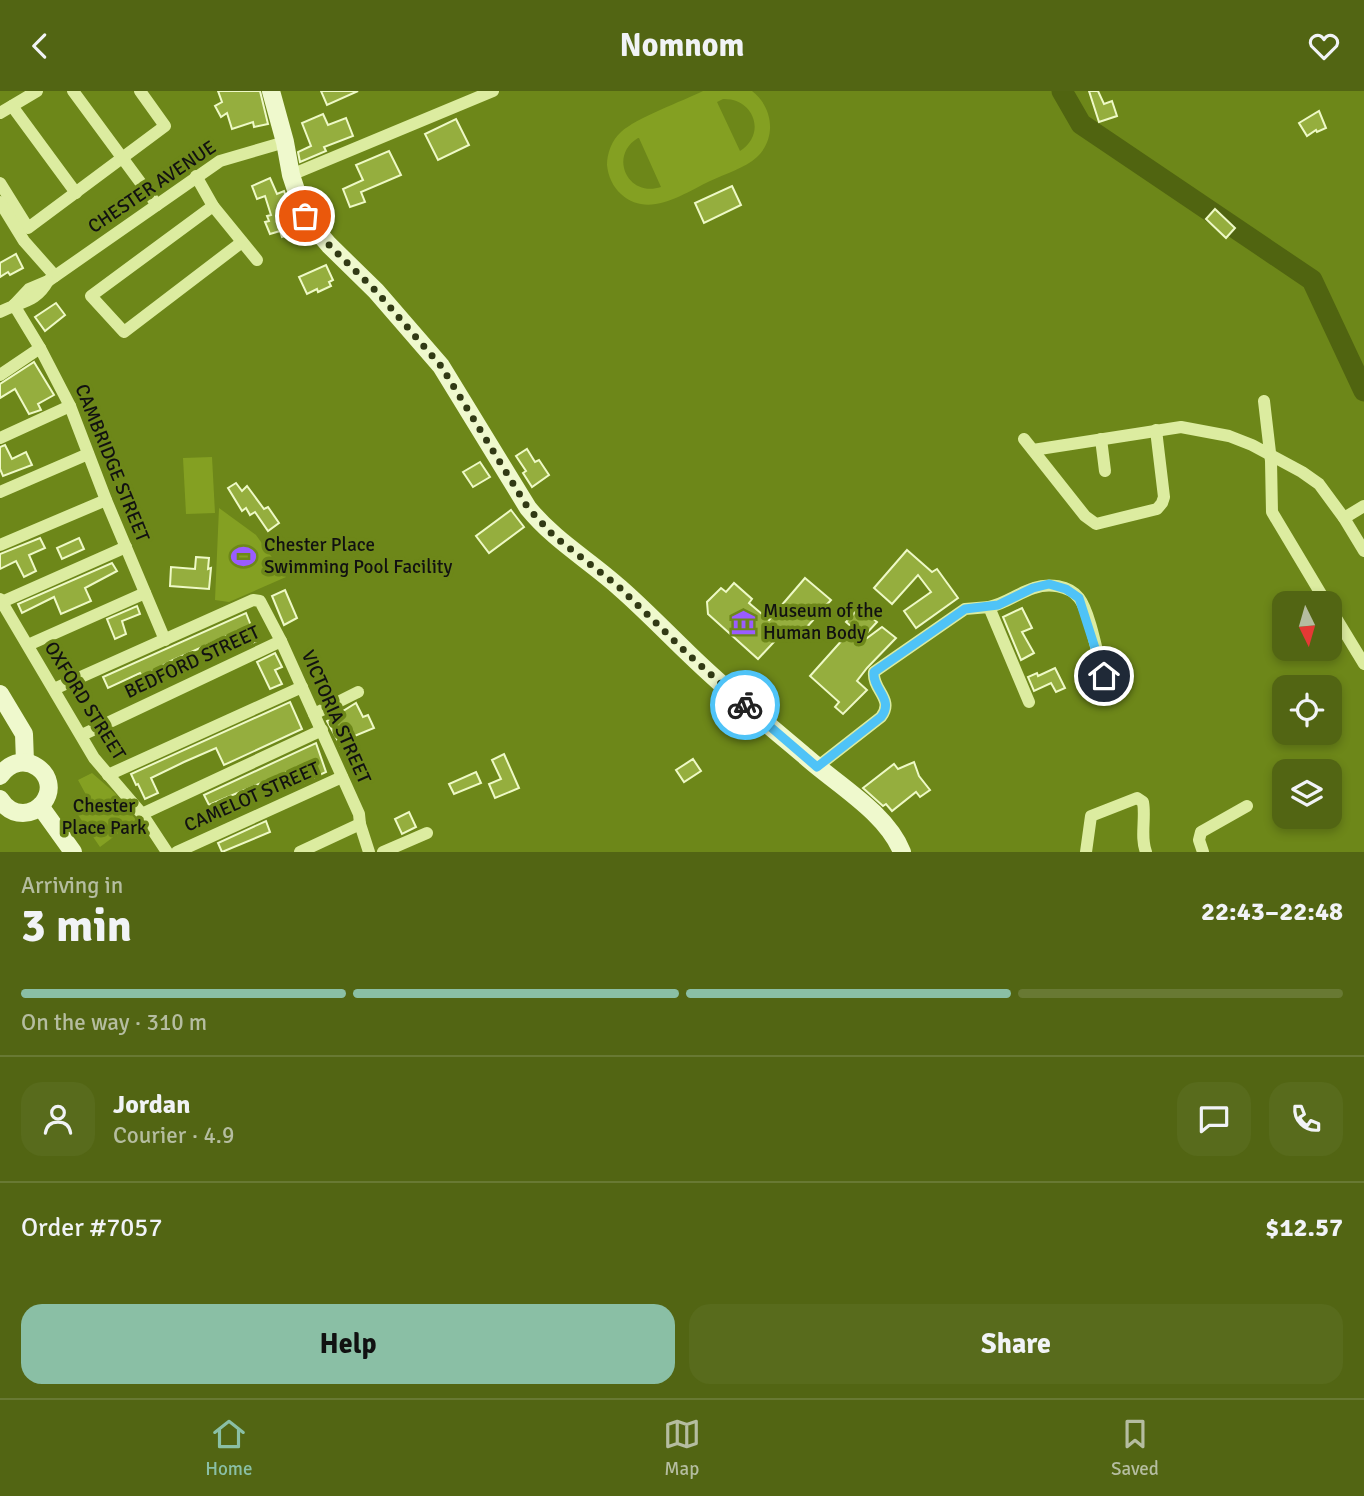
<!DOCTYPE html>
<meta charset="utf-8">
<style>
:root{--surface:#526513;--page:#586b1c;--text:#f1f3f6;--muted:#b5bda0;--line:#687933;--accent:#8abfa5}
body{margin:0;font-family:Signika,sans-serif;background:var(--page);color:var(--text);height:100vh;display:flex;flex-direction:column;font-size:26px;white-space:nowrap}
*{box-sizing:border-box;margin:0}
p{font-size:23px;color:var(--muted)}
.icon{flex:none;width:38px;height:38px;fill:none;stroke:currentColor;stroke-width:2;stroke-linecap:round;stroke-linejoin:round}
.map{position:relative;height:761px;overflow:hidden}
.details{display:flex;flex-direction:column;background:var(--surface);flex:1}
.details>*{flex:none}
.needle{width:46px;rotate:175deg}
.fabs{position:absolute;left:1272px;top:500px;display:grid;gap:14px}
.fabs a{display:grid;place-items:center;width:70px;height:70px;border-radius:14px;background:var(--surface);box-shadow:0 4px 10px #0003;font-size:35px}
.pin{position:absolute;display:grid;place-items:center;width:60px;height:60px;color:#fff;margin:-30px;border:4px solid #fff;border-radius:50%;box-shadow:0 2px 7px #0007}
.courier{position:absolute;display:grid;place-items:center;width:70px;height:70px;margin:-35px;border:5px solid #4fc3f7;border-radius:50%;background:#fff;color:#222;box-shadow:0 2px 9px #0007}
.overview em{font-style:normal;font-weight:800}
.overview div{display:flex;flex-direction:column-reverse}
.overview{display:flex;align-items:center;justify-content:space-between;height:119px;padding:0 21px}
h1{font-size:46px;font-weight:800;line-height:52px}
.bar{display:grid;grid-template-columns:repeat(4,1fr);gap:10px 7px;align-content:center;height:84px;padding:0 21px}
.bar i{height:9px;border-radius:5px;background:var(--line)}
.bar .on{background:var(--accent)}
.bar p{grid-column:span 4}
.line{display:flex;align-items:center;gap:18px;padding:0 21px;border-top:2px solid var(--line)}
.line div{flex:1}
.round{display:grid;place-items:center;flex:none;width:74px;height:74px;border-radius:21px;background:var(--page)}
.button{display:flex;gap:14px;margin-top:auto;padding:14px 21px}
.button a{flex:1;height:80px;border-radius:21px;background:var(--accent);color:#111;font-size:28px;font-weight:800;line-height:80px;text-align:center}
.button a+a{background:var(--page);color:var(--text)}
header{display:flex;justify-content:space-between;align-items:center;height:91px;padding:0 21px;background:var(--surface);font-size:32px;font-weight:800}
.tabs{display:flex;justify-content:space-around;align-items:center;height:98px;border-top:2px solid var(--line);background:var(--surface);font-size:19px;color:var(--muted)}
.tabs a{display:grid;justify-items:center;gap:4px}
.tabs .on{color:var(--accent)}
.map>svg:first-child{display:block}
.green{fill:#84a022;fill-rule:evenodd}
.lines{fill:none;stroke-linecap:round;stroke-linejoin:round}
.river{stroke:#506410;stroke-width:21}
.building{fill:#95ae3e;stroke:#eef9c6;stroke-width:2}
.street{stroke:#dceca0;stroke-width:12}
.secondary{stroke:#eff9cd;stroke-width:18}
.done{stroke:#313a14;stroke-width:7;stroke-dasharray:0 12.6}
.route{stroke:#4fc3f7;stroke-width:9}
.labels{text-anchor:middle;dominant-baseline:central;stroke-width:7;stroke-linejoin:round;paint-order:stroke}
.street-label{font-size:19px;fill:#111;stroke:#6d8719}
.poi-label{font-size:19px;fill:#111;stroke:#6d8719;text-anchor:start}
.park-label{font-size:19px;fill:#111;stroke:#6d8719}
</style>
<header><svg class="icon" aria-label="back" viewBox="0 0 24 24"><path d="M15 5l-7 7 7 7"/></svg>Nomnom<svg class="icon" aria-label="heart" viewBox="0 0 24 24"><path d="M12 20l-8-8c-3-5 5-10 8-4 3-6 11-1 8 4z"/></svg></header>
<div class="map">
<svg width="1364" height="761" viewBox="0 0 1364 761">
<rect width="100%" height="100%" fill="#6d8719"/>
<g class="green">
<path d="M703,0H752C773,16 777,47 757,66C745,77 725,83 710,90C683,103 648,128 621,103C613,96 608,85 607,74C607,62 612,49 621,41C636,27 683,10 703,0ZM723,8C754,7 767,43 740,60L717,11ZM638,47H639L661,96C628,107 608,65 638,47Z"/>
<polygon points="212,366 215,422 186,423 183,367"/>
<polygon points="219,417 256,444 286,486 229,511 215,509"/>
<polygon points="92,682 115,702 136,729 100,756 76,721 90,711 78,689"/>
</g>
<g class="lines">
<polyline class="river" points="1062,0 1081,33 1312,189 1364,300"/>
</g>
<g class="building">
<polygon points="218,0 260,0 268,33 254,36 253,31 232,38 227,22 221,26 215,15 222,11"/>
<polygon points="321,0 358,0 327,14"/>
<polygon points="1089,0 1098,0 1104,13 1112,10 1117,25 1099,31"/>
<polygon points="1319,20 1326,37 1317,41 1316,39 1307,45 1299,32"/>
<polygon points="323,23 328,34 346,27 353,45 324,56 326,60 300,71 298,61 311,55 302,32"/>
<polygon points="456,28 469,54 438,69 425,43"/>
<polygon points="389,60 401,84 361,101 365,111 350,116 343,98 363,89 356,74"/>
<polygon points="270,87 277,103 284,100 299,140 282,146 280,140 270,143 265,131 269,130 267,125 271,124 265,105 257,108 252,95"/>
<polygon points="732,95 741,114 704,132 695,112"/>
<polygon points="1215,118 1235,137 1226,147 1206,128"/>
<polygon points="16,163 23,177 10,184 8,181 0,186 0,172"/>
<polygon points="326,174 333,189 329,191 331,195 318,201 317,198 307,203 299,186"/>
<polygon points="56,212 65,224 45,240 35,226"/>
<polygon points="34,271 54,304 38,313 41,319 29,323 15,298 0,307 0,293"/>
<polygon points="5,354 12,368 26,361 32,374 3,385 0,378 0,356"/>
<polygon points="527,358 535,371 539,369 549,384 532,396 523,382 526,380 516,365"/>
<polygon points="480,371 490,386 473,396 463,381"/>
<polygon points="236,392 242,400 247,395 264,418 268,416 279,432 268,440 255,421 250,424 246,417 242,420 228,397"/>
<polygon points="511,419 524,436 489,462 476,445"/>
<polygon points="40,447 45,457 29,464 36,480 24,486 16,470 0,478 0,463"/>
<polygon points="79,447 84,458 62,468 57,457"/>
<polygon points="907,459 932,481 937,478 958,507 916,537 904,520 931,501 918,484 892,513 874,497"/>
<polygon points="196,466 209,467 208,478 211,477 209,498 170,495 171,476 195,478"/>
<polygon points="112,472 117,480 85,497 91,510 61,523 54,506 22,522 18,513"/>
<polygon points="805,487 831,509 797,547 786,538 758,568 708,523 707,511 721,497 726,501 734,492 752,508 749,512 769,529"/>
<polygon points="285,499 297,527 284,534 272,505"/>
<polygon points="137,515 140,523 122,530 126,543 115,548 107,528"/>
<polygon points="860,516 877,531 865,544 867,547 882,536 896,547 867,577 857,590 867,599 843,623 835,616 839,611 810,585 853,537 846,531"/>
<polygon points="1022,517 1032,537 1022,541 1034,562 1021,569 1003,526"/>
<polygon points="246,522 257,550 245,555 238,540 171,570 142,586 140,582 108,597 103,586"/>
<polygon points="275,562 282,576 275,579 282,593 270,598 257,571"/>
<polygon points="1055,577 1065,597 1056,601 1051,592 1034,600 1028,586 1037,582 1038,585"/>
<polygon points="290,611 302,638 224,674 216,657 184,671 151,687 158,702 145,708 138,693 136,694 131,683"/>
<polygon points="356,612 363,626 368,624 374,637 352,646 357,653 344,661 327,630"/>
<polygon points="316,652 326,681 294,696 287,681 209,714 204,704"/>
<polygon points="504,663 519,697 495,707 489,693 501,688 492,669"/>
<polygon points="693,668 701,680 684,691 676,679"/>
<polygon points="914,671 919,685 930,699 920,706 916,701 892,720 886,713 883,715 863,697 894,673 898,678"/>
<polygon points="476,681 481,692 454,703 449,693"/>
<polygon points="409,721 416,736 402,743 395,728"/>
<polygon points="266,730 270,741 222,761 218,752"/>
</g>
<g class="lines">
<g class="street">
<polyline points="73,0 157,114"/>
<polyline points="12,15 76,102"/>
<polyline points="0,22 37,0"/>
<polyline points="291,84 493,0"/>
<polyline points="196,85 213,115 257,169"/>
<polyline points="0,92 28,137 165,35 140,0"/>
<polyline points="0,111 24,150 55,185"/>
<polyline points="213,115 91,205 124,241 242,151"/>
<polyline points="14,214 40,257 70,315 106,409 165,549"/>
<polyline points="14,214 29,198 48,190 220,70 285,51"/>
<path d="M0,221C21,210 36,212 48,190"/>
<polyline points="0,284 40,257"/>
<polyline points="1264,310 1271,370 1272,421 1327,513"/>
<polyline points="0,347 70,315"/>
<polyline points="1024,348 1085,425 1096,433 1157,418 1162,412 1164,406 1156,339"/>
<polyline points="1101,348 1105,380"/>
<polyline points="1033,359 1181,336 1229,345 1252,354 1302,381 1319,393 1344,427 1364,460"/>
<polyline points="0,401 88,363"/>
<polyline points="1344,427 1364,415"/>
<polyline points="0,454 106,409"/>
<polyline points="0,508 94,667 142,723 167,761"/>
<polyline points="2,511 126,456"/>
<path d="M989,516C1005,513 1018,502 1034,497C1048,492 1069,494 1079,507C1090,521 1098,566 1103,585"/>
<polyline points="1330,517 1364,573"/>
<polyline points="28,554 145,502"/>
<polyline points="54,598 253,509 260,510 281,550 359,723 360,733 369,761"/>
<polyline points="314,623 358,601"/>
<polyline points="82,644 281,550"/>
<path d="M817,676L881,626C895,608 872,599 874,581L965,518L989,516L1029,611"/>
<polyline points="108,684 302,596"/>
<polyline points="142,723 322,639"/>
<polyline points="177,761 342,686"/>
<polyline points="300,761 360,733"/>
<polyline points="383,761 427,742"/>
<path d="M1086,761L1091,725L1137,707L1143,711C1146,727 1140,746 1146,761"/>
<polyline points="1203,761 1199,749 1201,741 1247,715"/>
</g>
<g class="secondary">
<path d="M271,0L285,51L291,84L305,126L329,154L376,200L441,275L528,417C555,450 589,469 620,497C644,518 666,541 689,563C726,599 766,632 805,665C836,693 886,721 902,761"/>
<polyline points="0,603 24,643 25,671"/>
<path d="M0,685C22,653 64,685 43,712C38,718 31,722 23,722C13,722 5,716 0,708"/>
<polyline points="40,715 73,761"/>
</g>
</g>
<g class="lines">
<polyline class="done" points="305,125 329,154 376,200 441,275 528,417 554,445 618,495 690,565 745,614"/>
<path class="route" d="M745,614L817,676L881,626C895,608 872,599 874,581L965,518L998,514L1033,497L1049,493L1066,498L1079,507L1104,585"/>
</g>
<defs>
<symbol id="stadium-bare" viewBox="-9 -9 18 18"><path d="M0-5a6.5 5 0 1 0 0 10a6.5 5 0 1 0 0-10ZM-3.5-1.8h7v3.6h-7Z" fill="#9a5cff" stroke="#6d8719" stroke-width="2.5" paint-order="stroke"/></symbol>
<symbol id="museum-bare" viewBox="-9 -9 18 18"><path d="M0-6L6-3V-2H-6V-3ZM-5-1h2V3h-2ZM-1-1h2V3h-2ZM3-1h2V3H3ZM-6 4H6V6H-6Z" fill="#9a5cff" stroke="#6d8719" stroke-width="2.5" paint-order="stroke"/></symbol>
</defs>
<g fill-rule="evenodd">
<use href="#stadium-bare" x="226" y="448" width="35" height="35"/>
<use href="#museum-bare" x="726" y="514" width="35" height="35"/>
</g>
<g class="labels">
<g class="street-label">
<text transform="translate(152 96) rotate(-34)">CHESTER AVENUE</text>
<text transform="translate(112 372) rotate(68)">CAMBRIDGE STREET</text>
<text transform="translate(192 571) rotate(-25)">BEDFORD STREET</text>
<text transform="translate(85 610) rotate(58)">OXFORD STREET</text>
<text transform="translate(336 626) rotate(66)">VICTORIA STREET</text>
<text transform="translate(252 706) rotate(-24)">CAMELOT STREET</text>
</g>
<g class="poi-label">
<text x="264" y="454">Chester Place<tspan x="264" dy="22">Swimming Pool Facility</tspan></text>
<text x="763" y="520">Museum of the<tspan x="763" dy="22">Human Body</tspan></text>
</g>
<g class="park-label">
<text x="104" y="715">Chester<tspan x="104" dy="22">Place Park</tspan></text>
</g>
</g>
</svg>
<div class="fabs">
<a><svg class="needle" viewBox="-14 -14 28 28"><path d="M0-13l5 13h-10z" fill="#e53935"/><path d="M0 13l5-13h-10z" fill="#b5bda0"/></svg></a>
<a><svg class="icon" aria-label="locate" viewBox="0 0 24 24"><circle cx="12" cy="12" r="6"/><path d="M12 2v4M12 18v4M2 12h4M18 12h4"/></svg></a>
<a><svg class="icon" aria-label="layers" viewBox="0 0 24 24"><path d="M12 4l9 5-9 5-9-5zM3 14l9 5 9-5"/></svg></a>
</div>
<div class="pin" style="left:305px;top:125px;background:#ea580c"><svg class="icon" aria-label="bag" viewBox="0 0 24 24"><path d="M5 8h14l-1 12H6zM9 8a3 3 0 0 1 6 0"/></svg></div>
<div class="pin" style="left:1104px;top:585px;background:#1f2937"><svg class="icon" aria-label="home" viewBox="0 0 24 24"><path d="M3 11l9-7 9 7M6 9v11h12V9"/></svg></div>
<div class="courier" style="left:745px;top:614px"><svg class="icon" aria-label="bike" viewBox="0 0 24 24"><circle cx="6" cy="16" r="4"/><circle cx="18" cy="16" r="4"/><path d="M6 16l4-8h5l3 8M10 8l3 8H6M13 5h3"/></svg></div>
</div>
<section class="details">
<div class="overview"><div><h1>3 min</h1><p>Arriving in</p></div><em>22:43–22:48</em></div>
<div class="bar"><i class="on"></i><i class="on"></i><i class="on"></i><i></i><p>On the way · 310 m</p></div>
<div class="line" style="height:126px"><a class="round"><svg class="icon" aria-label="person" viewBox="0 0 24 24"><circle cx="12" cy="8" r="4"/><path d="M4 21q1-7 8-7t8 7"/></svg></a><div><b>Jordan</b><p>Courier · 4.9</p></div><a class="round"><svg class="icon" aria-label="chat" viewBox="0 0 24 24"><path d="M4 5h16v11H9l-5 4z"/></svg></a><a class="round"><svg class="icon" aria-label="phone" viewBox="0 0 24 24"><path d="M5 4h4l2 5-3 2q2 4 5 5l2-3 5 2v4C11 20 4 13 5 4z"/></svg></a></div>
<div class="line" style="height:91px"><div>Order #7057</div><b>$12.57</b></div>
<div class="button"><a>Help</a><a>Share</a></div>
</section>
<nav class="tabs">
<a class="on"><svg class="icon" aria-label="home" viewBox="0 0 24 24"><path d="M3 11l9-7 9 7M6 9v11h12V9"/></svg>Home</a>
<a><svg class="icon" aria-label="map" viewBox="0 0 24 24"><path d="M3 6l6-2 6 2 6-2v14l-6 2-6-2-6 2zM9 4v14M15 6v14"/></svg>Map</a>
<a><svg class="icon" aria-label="saved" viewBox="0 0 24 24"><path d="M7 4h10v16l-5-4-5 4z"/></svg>Saved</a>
</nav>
